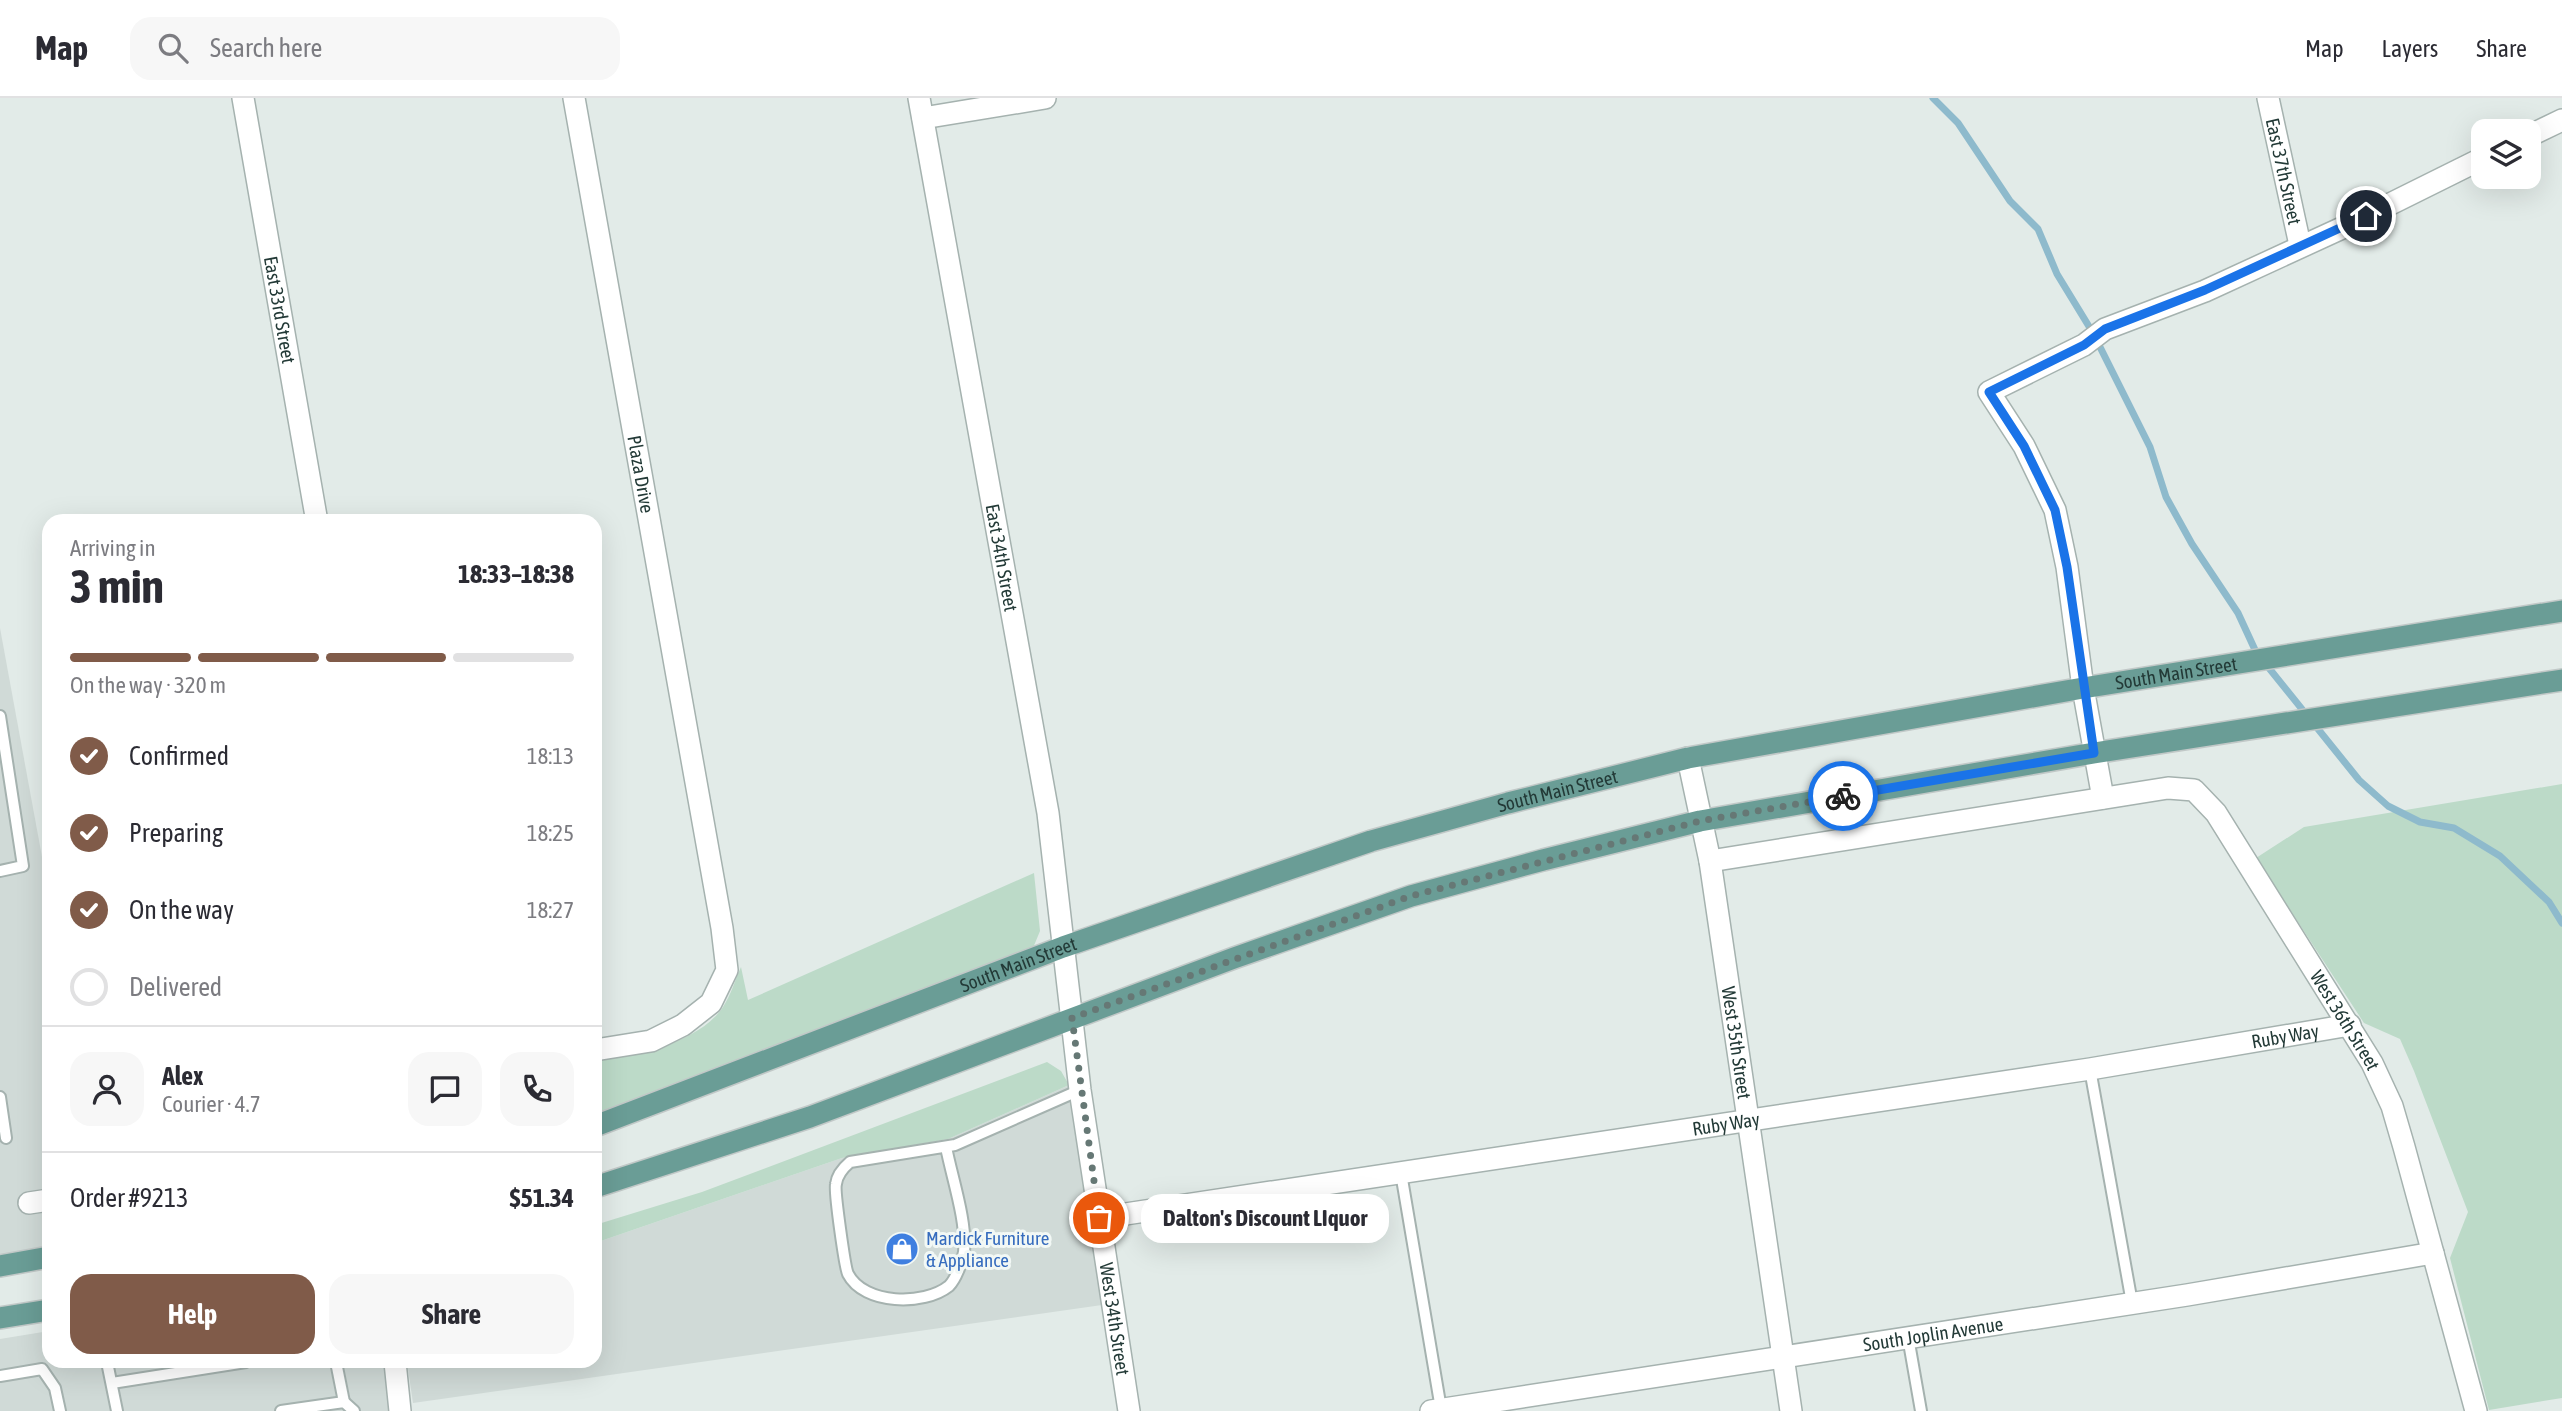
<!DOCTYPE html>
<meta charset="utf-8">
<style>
:root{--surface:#fff;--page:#f7f7f7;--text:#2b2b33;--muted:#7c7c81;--line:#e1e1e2;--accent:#805b49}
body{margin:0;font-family:"Asap Condensed",sans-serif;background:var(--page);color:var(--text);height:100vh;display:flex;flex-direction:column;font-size:26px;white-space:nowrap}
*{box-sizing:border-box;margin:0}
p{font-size:23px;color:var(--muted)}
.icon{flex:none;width:38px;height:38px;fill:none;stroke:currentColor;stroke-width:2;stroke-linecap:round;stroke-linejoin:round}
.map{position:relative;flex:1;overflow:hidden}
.panel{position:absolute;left:42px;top:416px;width:560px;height:854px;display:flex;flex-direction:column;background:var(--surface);border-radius:21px;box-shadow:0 7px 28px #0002}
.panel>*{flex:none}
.controls{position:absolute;left:2471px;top:21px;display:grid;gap:14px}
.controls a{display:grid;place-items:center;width:70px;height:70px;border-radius:14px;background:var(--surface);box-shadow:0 7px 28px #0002;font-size:35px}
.pin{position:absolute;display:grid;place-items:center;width:60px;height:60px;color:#fff;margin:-30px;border:4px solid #fff;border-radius:50%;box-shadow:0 2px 7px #0007}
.courier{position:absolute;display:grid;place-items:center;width:70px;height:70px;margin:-35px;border:5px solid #1a73e8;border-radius:50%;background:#fff;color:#222;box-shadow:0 2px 9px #0007}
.bubble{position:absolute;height:49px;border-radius:21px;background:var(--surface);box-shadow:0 7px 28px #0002;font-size:23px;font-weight:700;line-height:49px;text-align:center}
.overview em{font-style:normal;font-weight:700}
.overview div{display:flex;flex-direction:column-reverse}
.overview{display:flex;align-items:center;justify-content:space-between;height:119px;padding:0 28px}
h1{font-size:46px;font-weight:700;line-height:52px}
.bar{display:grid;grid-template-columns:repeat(4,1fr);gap:10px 7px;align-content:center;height:84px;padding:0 28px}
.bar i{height:9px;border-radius:5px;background:var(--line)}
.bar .current{background:var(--accent)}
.bar p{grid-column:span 4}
.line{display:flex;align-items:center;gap:18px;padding:0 28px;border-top:2px solid var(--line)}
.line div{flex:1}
.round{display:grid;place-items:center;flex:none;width:74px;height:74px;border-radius:21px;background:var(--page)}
ol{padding:0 28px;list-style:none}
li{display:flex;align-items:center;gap:21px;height:77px}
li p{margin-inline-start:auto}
li .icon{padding:7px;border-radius:50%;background:var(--accent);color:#fff;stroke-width:4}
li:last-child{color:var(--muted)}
li i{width:38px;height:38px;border:4px solid var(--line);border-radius:50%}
.action{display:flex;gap:14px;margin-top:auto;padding:14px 28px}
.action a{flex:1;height:80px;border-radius:21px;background:var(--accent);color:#fff;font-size:28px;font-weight:700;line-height:80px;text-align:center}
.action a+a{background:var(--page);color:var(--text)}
header{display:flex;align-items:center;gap:42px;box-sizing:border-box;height:98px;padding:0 35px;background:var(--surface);border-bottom:2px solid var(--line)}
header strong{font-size:33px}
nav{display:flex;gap:38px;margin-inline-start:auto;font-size:24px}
.search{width:490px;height:63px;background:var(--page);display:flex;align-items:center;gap:18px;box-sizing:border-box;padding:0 24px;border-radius:21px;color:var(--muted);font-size:26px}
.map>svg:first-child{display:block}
.built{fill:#d0dad7}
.green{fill:#bcdac8}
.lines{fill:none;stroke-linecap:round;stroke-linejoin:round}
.stream{stroke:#8ebacc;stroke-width:7}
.service-casing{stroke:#a5b2af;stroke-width:14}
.minor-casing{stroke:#a5b2af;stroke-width:24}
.primary-casing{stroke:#c1c8c7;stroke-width:24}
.service{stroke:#fff;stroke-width:10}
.minor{stroke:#fff;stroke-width:21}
.primary{stroke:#6a9d96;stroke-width:21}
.done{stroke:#667875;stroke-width:7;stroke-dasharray:0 12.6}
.route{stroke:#1a73e8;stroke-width:9}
.labels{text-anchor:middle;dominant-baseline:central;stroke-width:6;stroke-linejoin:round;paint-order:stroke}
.street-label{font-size:19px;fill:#233a37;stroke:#f2f8f5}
.shop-label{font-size:19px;fill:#366cbe;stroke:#f2f8f5;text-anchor:start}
</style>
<header>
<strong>Map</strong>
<div class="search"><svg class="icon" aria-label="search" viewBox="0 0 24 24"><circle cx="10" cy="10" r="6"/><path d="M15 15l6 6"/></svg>Search here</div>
<nav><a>Map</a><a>Layers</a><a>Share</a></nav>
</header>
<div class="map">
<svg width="2562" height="1313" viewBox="0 0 2562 1313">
<rect width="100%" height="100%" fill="#e2ebe8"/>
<g class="built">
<polygon points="0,530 49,797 49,1151 0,1159"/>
<polygon points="1069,987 1102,1207 413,1305 407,1264 595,1264 595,1145 842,1060 948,1041"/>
<polygon points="49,1233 49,1264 386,1264 394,1313 0,1313 0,1241"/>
</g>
<g class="green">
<polygon points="2562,686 2562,1300 2489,1312 2450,1160 2468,1114 2414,973 2400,941 2364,925 2256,760 2304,729"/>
<path d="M1034,775L1040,833L1033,850L595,1018V963C635,958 699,945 723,909C731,897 735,882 741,869L748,902Z"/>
<polygon points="1047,964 1061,973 1069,987 948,1041 842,1060 595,1145 595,1127 702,1094"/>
</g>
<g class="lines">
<polyline class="stream" points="1933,0 1958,25 2010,103 2038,131 2057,176 2093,235 2150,349 2166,399 2192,446 2238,515 2256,554 2359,682 2388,708 2420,724 2454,730 2500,758 2549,804 2562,825"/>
<defs>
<g id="service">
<polyline points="0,618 23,768 0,773"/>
<polyline points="2090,971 2132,1205"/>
<polyline points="0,999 6,1040"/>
<path d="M946,1049C952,1080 967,1123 964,1154C962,1164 956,1181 949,1188C924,1208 864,1207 848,1176C845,1170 834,1093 836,1086C837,1077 843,1070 850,1064L955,1047L1080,992"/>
<polyline points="1401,1075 1441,1311"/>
<polyline points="1908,1239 1921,1313"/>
<polyline points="107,1264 117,1313"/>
<polyline points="336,1264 344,1304"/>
<polyline points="0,1278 42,1271 55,1290 60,1313"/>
<polyline points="112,1285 246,1264"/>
<polyline points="281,1313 344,1304 354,1313"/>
</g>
<g id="minor">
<path id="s1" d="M243,0L317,424"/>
<path id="s2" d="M574,0L722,830L727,872L711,905L683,927L651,943L595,952"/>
<path id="s3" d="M919,0L1048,715L1080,992L1129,1313"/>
<path id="s4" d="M2268,0L2300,147"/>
<polyline points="923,20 1045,0"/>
<polyline points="2529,38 2562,22"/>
<path id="s5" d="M1688,660L1710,763L1791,1313"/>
<polyline points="2103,700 2083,590 2067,469 2055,412 2024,348 1989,294 2084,247 2105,231 2205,193 2342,130 2483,60"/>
<path id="s6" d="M1710,763L2168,690L2194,692L2216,715L2372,965L2392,1008L2404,1049L2476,1313"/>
<polyline points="29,1105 49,1102"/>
<path id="s7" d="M1099,1120L2090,971L2350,927"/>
<polyline points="395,1264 400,1313"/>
<path id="s8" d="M1431,1313L2187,1197L2433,1155"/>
</g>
<g id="primary">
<path id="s9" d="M595,1028L1063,849L1371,743L1508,705L1688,660L2083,590L2562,513"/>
<polyline points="595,1089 810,1019 1234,860 1411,798 1543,762 1700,723 2094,655 2562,582"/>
<polyline points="0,1168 49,1159"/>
<polyline points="0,1220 49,1212"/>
</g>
</defs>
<use href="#service" class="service-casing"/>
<use href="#minor" class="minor-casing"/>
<use href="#primary" class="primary-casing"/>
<use href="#service" class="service"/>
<use href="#minor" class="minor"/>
<use href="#primary" class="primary"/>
</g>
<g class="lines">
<polyline class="done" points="1099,1120 1072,920 1411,798 1700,723 1843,698"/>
<polyline class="route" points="1843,698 2094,655 2067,469 2055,412 2024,348 1989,294 2084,247 2105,231 2205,192 2366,118"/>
</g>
<defs>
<symbol id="shop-disc" viewBox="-11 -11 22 22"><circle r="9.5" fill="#3f7fe0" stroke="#f2f8f5"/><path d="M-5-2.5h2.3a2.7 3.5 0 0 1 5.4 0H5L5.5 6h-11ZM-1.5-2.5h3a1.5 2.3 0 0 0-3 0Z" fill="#fff"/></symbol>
</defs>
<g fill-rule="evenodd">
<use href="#shop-disc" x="883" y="1132" width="38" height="38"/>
</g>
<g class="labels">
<g class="street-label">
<text stroke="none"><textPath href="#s4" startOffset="75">East 37th Street</textPath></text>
<text stroke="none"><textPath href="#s1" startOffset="215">East 33rd Street</textPath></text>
<text stroke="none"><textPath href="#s2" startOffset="382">Plaza Drive</textPath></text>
<text stroke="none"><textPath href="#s3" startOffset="467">East 34th Street</textPath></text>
<text stroke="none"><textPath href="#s9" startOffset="1650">South Main Street</textPath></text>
<text stroke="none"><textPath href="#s9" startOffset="1020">South Main Street</textPath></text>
<text stroke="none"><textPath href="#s9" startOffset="453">South Main Street</textPath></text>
<text stroke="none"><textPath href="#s6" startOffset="766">West 36th Street</textPath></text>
<text stroke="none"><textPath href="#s7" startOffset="1200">Ruby Way</textPath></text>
<text stroke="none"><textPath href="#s5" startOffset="289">West 35th Street</textPath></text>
<text stroke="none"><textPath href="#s7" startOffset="634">Ruby Way</textPath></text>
<text stroke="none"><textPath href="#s3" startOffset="1237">West 34th Street</textPath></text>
<text stroke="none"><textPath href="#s8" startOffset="508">South Joplin Avenue</textPath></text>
</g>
<g class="shop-label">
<text x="926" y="1140">Mardick Furniture<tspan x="926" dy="22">&amp; Appliance</tspan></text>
</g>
</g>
</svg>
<div class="controls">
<a><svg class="icon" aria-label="layers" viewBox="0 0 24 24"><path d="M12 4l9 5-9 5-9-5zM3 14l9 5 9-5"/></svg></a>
</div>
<div class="pin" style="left:1099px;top:1120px;background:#ea580c"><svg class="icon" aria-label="bag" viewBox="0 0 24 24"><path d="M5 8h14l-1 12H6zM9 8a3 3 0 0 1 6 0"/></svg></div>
<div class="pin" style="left:2366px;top:118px;background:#1f2937"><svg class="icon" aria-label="home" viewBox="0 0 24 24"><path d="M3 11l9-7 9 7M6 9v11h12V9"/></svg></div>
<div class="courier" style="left:1843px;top:698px"><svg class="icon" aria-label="bike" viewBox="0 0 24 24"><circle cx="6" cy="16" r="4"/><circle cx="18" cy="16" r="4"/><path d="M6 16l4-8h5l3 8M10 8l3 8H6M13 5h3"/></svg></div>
<div class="bubble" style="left:1141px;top:1096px;width:248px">Dalton's Discount LIquor</div>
<section class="panel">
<div class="overview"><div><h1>3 min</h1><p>Arriving in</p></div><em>18:33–18:38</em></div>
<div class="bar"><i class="current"></i><i class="current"></i><i class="current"></i><i></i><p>On the way · 320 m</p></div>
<ol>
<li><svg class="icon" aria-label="check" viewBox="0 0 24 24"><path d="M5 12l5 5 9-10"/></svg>Confirmed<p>18:13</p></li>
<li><svg class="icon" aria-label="check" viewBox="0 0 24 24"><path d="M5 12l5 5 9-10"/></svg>Preparing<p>18:25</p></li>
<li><svg class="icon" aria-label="check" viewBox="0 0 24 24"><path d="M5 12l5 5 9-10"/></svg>On the way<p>18:27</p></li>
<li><i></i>Delivered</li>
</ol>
<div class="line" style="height:126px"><a class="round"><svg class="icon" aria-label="person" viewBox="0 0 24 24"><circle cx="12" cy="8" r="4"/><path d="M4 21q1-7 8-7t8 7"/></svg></a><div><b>Alex</b><p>Courier · 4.7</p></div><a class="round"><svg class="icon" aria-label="chat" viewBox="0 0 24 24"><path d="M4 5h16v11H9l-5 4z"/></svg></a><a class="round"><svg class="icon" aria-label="phone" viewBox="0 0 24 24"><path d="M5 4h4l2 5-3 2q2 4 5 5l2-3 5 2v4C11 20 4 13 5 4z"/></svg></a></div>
<div class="line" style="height:91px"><div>Order #9213</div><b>$51.34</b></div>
<div class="action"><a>Help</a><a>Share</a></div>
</section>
</div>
